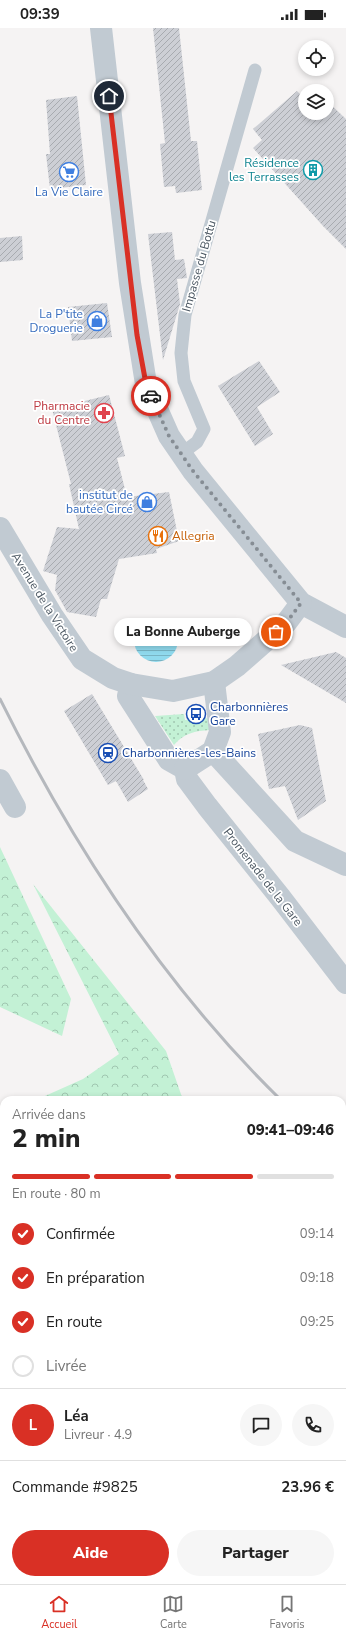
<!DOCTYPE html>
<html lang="fr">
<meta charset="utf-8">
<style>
:root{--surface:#fff;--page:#f6f6f6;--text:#222;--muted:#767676;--line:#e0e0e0;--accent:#d93025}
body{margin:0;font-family:"Nunito Sans",sans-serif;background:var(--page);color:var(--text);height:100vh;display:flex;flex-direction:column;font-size:15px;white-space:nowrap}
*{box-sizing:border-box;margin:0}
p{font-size:13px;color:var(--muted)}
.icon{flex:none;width:22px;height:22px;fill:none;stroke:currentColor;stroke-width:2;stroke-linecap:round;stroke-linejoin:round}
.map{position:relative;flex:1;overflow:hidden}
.sheet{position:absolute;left:0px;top:1068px;width:346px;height:488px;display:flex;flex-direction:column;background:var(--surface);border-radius:12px 12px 0 0;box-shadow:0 2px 6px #0003}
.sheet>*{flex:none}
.buttons{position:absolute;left:298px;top:12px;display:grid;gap:8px}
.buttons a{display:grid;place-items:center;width:36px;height:36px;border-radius:50%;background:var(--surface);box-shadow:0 2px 6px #0003;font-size:20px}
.pin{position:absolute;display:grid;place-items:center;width:34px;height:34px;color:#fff;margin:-17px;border:2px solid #fff;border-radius:50%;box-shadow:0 1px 4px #0007}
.courier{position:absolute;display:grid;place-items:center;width:40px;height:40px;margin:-20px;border:3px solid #d93025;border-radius:50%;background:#fff;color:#222;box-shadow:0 1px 5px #0007}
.bubble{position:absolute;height:28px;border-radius:14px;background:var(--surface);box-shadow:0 2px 6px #0003;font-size:13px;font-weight:800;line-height:28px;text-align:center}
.overview em{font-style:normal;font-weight:800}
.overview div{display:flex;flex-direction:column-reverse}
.overview{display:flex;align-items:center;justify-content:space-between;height:68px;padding:0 12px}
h1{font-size:26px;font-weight:800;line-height:30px}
.bar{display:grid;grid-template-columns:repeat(4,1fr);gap:6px 4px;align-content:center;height:48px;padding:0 12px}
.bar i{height:5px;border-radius:3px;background:var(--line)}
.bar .on{background:var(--accent)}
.bar p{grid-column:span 4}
.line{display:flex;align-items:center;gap:10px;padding:0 12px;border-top:1px solid var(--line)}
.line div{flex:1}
.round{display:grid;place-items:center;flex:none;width:42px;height:42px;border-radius:21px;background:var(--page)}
ol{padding:0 12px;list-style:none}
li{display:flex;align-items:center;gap:12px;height:44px}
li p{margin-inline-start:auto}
li .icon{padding:4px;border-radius:50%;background:var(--accent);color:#fff;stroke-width:4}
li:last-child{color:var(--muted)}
li i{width:22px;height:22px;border:2px solid var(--line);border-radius:50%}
.cta{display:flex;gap:8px;margin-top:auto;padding:8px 12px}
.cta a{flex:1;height:46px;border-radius:24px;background:var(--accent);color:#fff;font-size:16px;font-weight:800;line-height:46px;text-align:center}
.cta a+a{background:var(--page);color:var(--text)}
.status{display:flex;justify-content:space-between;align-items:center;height:28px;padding:0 20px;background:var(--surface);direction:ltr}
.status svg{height:11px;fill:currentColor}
.dock{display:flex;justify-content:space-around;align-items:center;height:56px;border-top:1px solid var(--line);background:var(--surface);font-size:11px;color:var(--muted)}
.dock a{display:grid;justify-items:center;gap:2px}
.dock .on{color:var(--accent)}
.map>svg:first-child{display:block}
.forest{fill:url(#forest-crowns)}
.garden{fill:url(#garden-dots)}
.water{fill:url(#water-rules)}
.building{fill:url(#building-hatch)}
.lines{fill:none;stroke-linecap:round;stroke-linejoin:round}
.service{stroke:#c1cad2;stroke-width:13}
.minor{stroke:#c1cad2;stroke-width:22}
.tertiary{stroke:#c1cad2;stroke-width:22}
.rail{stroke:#b5b8bd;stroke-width:3}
.done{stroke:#868d94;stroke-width:4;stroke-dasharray:0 7.2}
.route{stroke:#d93025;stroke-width:5}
.labels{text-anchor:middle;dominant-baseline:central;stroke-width:3.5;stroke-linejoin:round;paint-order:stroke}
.culture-label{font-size:12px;fill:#0d838f;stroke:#fff;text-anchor:end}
.shop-label{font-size:12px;fill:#366cbe;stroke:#fff;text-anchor:end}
.street-label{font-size:12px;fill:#4a5661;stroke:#fff}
.health-label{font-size:12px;fill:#be3a42;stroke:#fff;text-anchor:end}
.food-label{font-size:12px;fill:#c56008;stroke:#fff;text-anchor:start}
.transit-label{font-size:12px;fill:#164399;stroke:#fff;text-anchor:start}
</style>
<div class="status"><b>09:39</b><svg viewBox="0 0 49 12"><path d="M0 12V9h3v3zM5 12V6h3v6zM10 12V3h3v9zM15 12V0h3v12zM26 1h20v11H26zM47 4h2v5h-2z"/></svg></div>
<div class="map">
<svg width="346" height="1556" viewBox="0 0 346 1556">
<defs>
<pattern id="forest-crowns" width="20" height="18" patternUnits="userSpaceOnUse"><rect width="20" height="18" fill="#c3f1d5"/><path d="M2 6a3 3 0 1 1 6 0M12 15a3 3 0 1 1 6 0" fill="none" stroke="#a0c6b0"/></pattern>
<pattern id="garden-dots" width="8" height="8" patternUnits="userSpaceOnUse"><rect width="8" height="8" fill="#c3f1d5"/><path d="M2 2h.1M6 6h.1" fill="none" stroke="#a0c6b0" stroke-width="1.8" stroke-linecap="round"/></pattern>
<pattern id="water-rules" width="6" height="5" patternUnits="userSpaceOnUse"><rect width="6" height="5" fill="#90daee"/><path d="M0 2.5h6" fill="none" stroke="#78b4c4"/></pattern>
<pattern id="building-hatch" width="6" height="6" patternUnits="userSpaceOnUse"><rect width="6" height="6" fill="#cdcfd5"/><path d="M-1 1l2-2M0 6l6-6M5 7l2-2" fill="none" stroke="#a8abb0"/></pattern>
</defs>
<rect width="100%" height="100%" fill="#f5f3f3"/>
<g class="forest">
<polygon points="0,819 71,971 62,1008 0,979"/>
<polygon points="33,856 166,1023 183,1072 36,1072 83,1051 119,1026"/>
<polygon points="4,1086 4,1277 0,1272 0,1088"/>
<polygon points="342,1174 346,1176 346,1556 0,1556 0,1454 4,1445 4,1552 342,1552"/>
</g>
<path class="garden" d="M184,686L185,692L210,690V702C195,703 184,705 174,717L155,688Z"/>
<circle class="water" cx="156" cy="612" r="22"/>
<g class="building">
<polygon points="153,0 179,0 191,113 197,113 202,162 176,165 175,158 164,159 160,116 165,115"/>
<polygon points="310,57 317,63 305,63 305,85 327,85 327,73 346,91 346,221 323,198 253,120 262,112 253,101 297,63 300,66"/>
<polygon points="77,68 86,157 50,161 46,126 50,126 46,72"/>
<polygon points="172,204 175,232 184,231 187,250 177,251 180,276 163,332 148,206"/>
<polygon points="22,208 23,232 0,234 0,210"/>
<polygon points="107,275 112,309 72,313 68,279"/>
<polygon points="259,333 280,364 257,379 273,406 255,418 218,358"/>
<polygon points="109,367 125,428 117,430 127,469 169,464 179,513 156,521 157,525 119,531 107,571 101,571 96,589 67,584 55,562 57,547 43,543 57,499 79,501 69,456 71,456 52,381"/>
<polygon points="336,624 346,630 346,675 281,637"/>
<polygon points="92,666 144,752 143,752 148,761 128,774 116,753 108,757 64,683"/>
<polygon points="300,697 312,700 326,773 298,792 285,758 269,761 258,706"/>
</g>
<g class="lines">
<polyline class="service" points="181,426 197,414 204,401 184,353 181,325 185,287 255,42"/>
<g class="minor">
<polyline points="131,656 128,668 169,732 185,741"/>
<polyline points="213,723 295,813 346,837"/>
<polyline points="185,741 187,751 207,778 280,869 346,955"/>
<polyline points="185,741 213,723 220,704 214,654"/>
<polyline points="0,752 15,779"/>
</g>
<g class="tertiary">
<polyline points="101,0 130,255 146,356 169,408 193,443 301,575 346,599"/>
<polyline points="0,500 52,587 82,631 113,650 131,656 173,663 214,654 237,638 286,595 301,575"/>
</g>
<g class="rail">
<path d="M0,671C73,818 163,957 281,1072"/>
<polyline points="342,1131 346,1134"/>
</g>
</g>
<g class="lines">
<polyline class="done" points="151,368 169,408 193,443 301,575 286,595 276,604"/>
<polyline class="route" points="109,68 137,307 146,356 151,368"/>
</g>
<defs>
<symbol id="building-ring" viewBox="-11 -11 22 22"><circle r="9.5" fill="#fff" stroke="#0f9aa8" stroke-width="1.5"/><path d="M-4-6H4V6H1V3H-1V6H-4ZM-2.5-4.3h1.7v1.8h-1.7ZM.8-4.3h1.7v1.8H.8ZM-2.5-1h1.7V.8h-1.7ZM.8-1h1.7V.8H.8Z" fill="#0f9aa8"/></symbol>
<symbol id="supermarket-ring" viewBox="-11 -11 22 22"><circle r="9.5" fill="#fff" stroke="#3f7fe0" stroke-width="1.5"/><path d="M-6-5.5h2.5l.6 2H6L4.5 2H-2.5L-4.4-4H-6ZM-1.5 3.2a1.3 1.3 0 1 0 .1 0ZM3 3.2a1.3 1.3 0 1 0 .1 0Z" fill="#3f7fe0"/></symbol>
<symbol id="shop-ring" viewBox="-11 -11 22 22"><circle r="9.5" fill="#fff" stroke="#3f7fe0" stroke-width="1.5"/><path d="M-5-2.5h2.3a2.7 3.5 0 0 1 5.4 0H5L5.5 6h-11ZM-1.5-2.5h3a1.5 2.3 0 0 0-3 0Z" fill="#3f7fe0"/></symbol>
<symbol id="pharmacy-ring" viewBox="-11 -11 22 22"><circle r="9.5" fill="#fff" stroke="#e0444e" stroke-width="1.5"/><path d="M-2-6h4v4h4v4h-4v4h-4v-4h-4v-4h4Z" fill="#e0444e"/></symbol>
<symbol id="restaurant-ring" viewBox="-11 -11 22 22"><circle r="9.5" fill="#fff" stroke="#e8710a" stroke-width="1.5"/><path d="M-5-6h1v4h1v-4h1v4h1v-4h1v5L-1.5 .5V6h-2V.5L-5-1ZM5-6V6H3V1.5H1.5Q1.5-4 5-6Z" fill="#e8710a"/></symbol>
<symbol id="bus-ring" viewBox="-11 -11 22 22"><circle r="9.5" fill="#fff" stroke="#1a4fb4" stroke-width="1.5"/><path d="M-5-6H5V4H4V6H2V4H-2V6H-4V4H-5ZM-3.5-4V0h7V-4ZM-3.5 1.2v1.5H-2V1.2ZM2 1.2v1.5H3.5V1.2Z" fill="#1a4fb4"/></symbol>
<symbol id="station-ring" viewBox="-11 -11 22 22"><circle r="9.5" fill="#fff" stroke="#1a4fb4" stroke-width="1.5"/><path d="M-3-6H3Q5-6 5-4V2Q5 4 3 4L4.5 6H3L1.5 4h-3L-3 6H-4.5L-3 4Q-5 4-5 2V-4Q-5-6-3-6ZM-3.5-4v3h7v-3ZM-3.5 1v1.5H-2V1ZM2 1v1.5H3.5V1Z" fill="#1a4fb4"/></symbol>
</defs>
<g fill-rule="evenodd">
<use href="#building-ring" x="302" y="131" width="22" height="22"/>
<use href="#supermarket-ring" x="58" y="133" width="22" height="22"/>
<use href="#shop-ring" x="86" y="282" width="22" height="22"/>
<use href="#pharmacy-ring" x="93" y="374" width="22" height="22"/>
<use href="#shop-ring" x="136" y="463" width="22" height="22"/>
<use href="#restaurant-ring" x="147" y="497" width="22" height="22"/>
<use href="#bus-ring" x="185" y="675" width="22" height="22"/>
<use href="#station-ring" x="97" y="714" width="22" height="22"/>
</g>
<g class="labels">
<g class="culture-label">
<text x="299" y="135">Résidence<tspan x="299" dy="14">les Terrasses</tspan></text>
</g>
<g class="shop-label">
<text x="69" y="164" text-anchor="middle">La Vie Claire</text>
<text x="83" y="286">La P'tite<tspan x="83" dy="14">Droguerie</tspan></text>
<text x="133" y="467">institut de<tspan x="133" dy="14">bautée Circé</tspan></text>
</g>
<g class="street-label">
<text transform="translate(199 238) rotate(-74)">Impasse du Bottu</text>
<text transform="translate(45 574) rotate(58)">Avenue de la Victoire</text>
<text transform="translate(263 849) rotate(52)">Promenade de la Gare</text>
</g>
<g class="health-label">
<text x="90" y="378">Pharmacie<tspan x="90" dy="14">du Centre</tspan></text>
</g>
<g class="food-label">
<text x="172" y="508">Allegria</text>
</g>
<g class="transit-label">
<text x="210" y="679">Charbonnières<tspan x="210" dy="14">Gare</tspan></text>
<text x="122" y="725">Charbonnières-les-Bains</text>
</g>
</g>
</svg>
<div class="buttons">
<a><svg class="icon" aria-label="locate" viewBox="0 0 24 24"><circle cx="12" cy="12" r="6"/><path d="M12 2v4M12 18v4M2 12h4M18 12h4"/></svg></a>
<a><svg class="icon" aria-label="layers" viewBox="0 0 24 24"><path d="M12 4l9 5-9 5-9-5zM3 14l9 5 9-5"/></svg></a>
</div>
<div class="pin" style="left:276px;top:604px;background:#ea580c"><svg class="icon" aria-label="bag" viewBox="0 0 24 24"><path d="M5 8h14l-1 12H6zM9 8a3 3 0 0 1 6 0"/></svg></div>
<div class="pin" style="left:109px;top:68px;background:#1f2937"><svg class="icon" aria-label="home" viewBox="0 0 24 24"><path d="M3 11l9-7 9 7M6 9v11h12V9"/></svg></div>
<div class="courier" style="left:151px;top:368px"><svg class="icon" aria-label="car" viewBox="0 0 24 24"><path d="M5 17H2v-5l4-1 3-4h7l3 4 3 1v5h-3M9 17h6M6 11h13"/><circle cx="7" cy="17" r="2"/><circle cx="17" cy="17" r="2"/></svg></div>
<div class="bubble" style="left:114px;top:590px;width:138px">La Bonne Auberge</div>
<section class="sheet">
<div class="overview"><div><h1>2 min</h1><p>Arrivée dans</p></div><em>09:41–09:46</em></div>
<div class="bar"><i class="on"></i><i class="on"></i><i class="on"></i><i></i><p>En route · 80 m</p></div>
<ol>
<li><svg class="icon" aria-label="check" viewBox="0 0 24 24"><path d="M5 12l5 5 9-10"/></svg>Confirmée<p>09:14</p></li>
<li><svg class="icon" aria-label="check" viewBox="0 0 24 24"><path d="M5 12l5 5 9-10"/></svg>En préparation<p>09:18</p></li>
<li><svg class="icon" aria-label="check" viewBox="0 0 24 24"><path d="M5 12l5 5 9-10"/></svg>En route<p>09:25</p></li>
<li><i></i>Livrée</li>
</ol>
<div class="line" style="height:72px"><b class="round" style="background:var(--accent);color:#fff">L</b><div><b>Léa</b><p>Livreur · 4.9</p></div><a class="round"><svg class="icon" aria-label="chat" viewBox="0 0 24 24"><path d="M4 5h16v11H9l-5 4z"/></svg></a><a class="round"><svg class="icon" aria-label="phone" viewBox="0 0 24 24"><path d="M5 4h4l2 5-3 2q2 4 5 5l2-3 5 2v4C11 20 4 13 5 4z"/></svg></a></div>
<div class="line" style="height:52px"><div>Commande #9825</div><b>23.96 €</b></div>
<div class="cta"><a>Aide</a><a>Partager</a></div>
</section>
</div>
<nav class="dock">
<a class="on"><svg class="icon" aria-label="home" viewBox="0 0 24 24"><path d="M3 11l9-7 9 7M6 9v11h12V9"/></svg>Accueil</a>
<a><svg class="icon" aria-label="map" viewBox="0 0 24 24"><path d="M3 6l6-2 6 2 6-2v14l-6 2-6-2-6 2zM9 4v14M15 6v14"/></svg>Carte</a>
<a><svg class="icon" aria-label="saved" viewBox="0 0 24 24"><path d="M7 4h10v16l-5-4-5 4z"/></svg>Favoris</a>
</nav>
